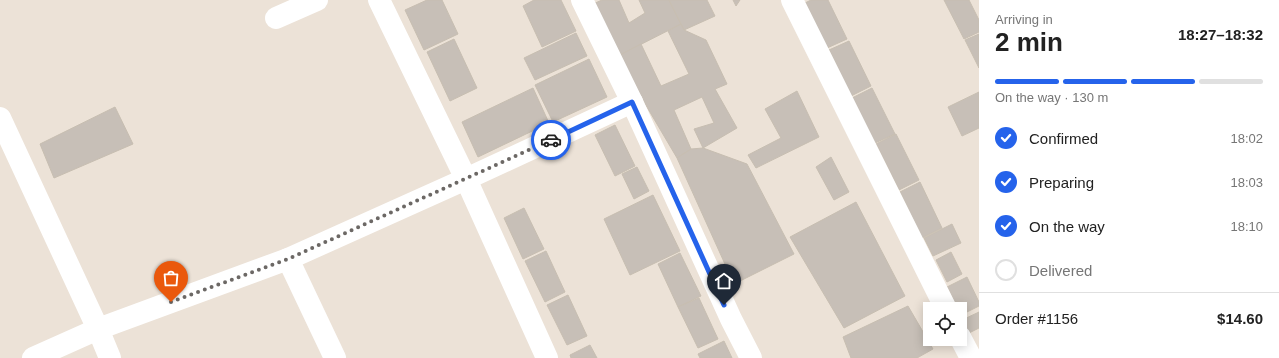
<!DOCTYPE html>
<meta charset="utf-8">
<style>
:root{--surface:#fff;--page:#f6f6f6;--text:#222;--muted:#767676;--line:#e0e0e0;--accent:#2563eb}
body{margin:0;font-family:Arial,sans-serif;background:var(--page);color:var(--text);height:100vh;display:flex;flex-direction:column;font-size:15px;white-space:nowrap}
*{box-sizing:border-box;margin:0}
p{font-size:13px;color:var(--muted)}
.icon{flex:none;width:22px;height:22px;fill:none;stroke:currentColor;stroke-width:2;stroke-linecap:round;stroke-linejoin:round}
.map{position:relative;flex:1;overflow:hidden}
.drawer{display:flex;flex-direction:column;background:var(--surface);width:300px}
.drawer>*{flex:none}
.tools{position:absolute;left:923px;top:302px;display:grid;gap:8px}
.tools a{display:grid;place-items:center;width:44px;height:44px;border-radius:0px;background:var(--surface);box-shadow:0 2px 10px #0003;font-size:20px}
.pin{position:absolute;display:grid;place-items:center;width:34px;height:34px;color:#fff;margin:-41px -17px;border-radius:50% 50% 50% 0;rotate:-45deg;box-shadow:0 0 4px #0007}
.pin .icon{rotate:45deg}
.courier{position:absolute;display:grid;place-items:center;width:40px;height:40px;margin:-20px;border:3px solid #2563eb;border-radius:50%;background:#fff;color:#222;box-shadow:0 1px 5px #0007}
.head em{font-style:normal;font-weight:700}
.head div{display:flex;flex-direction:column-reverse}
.head{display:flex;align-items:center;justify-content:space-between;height:68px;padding:0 16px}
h1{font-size:26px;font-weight:700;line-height:30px}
.bar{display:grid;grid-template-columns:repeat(4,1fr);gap:6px 4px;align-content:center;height:48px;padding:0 16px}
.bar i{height:5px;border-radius:3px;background:var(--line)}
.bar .current{background:var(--accent)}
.bar p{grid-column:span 4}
.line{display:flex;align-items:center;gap:10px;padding:0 16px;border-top:1px solid var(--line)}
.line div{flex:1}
ol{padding:0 16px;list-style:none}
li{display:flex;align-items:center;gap:12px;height:44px}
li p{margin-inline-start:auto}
li .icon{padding:4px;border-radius:50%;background:var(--accent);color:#fff;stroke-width:4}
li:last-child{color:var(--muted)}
li i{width:22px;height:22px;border:2px solid var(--line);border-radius:50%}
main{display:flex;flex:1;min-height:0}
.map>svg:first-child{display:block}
.building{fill:#c7bfb7;stroke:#c7beb1}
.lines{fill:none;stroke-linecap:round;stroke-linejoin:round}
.minor{stroke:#fff;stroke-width:22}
.done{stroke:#6c6865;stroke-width:4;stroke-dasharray:0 7.2}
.route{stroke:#2563eb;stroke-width:5}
</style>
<main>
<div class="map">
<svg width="979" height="358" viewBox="0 0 979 358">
<rect width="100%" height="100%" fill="#ece2d7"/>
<g class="building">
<polygon points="427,0 442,0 458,34 424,50 405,10"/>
<polygon points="534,0 561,0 576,31 542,47 523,6"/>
<polygon points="602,0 619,0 629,23 645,13 639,0 669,0 681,24 620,55 593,4"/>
<polygon points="669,0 707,0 715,16 684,30"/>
<polygon points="733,0 740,0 736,6"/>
<polygon points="811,0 828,0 847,39 827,48 805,3"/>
<polygon points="944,0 969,0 979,20 979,32 964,39"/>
<polygon points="681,24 684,30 706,40 727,84 715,89 737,128 703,148 694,129 714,123 702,97 674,110 691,149 677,158 644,102 620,55 641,44 661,86 689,74 668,31"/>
<polygon points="576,33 587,56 535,80 524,58"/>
<polygon points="979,34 979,68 965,40"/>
<polygon points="454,39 477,88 450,101 427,52"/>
<polygon points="849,41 871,86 851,96 829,50"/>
<polygon points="589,59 607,97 553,122 535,85"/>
<polygon points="533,88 549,123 478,157 462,122"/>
<polygon points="872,88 895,134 875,143 852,98"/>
<polygon points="797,91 819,137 756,168 748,155 781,138 765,109"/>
<polygon points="979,92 979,128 962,136 948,107"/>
<polygon points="115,107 133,144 54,178 40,144"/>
<polygon points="615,125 635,166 615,176 595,135"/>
<polygon points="896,134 919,180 899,190 876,144"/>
<polygon points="703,148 747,164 794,254 734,284 677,158 691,149"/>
<polygon points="831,157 849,192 834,200 816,167"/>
<polygon points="637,167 649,191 634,199 622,174"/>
<polygon points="920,182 942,228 922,238 900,192"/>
<polygon points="653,195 680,251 630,275 604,219"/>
<polygon points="856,202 905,296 844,328 790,237"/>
<polygon points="524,208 544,249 523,259 504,218"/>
<polygon points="952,224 961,243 933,256 924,238"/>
<polygon points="546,251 565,292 545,302 525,261"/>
<polygon points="951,252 962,274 947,282 936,260"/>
<polygon points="680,253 701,296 678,307 658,264"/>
<polygon points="967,277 979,302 979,306 961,315 960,309 958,309 947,287"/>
<polygon points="568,295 587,336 567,345 547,305"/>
<polygon points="699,298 718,339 698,348 678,307"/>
<polygon points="908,306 933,349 917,358 851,358 843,337"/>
<polygon points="979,312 979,328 965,335 960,324 960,321"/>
<polygon points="724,341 732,358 700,358 698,354"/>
<polygon points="590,345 597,358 571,358 570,355"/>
</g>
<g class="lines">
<g class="minor">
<polyline points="379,0 466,179 547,358"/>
<polyline points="582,0 632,102 731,319 751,358"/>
<polyline points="792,0 946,309"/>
<polyline points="276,18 317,0"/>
<polyline points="0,118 98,329 110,358"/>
<polyline points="288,259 335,358"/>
<polyline points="960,337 971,358"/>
<polyline points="33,358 98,329 288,259 466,179 632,102"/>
</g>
</g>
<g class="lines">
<polyline class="done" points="171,302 288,259 551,140"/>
<polyline class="route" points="551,140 632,102 724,305"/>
</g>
</svg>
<div class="tools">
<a><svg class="icon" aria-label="locate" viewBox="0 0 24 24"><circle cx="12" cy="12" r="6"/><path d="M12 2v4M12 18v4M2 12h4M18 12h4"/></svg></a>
</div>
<div class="pin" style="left:171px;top:302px;background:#ea580c"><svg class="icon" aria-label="bag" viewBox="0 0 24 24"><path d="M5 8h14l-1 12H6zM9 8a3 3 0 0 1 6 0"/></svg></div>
<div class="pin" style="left:724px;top:305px;background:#1f2937"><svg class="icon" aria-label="home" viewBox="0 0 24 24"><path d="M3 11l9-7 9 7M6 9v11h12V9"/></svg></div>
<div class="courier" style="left:551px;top:140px"><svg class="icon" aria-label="car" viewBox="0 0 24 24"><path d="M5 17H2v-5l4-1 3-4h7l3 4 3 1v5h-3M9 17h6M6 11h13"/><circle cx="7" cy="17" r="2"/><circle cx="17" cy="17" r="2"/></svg></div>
</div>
<section class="drawer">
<div class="head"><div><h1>2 min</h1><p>Arriving in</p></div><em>18:27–18:32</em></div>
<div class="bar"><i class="current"></i><i class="current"></i><i class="current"></i><i></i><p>On the way · 130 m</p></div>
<ol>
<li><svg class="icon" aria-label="check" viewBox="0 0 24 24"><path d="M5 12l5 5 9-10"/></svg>Confirmed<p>18:02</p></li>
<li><svg class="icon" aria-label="check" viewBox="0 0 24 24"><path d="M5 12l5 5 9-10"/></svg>Preparing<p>18:03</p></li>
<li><svg class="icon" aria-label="check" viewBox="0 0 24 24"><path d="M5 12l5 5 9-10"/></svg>On the way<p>18:10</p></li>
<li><i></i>Delivered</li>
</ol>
<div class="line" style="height:52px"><div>Order #1156</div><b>$14.60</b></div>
</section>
</main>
